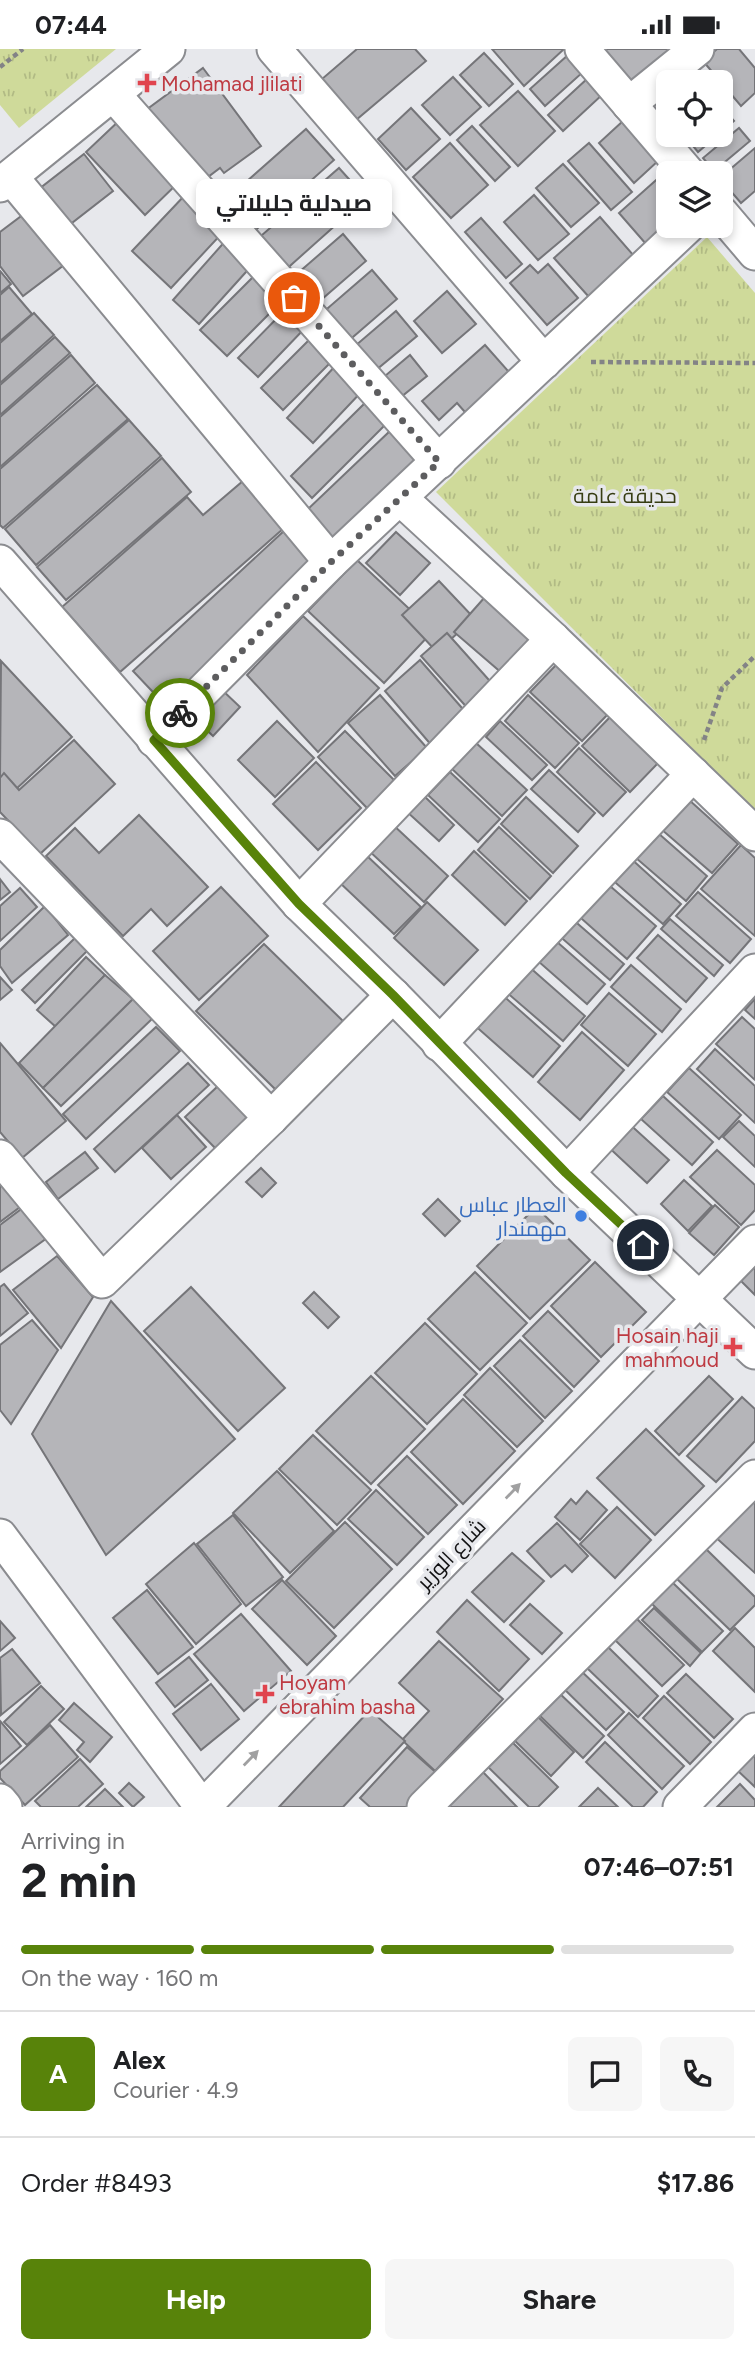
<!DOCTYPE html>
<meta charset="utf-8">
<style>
:root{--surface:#fff;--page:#f6f6f6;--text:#202124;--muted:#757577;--line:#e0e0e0;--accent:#58830a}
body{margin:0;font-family:Figtree,Cairo,sans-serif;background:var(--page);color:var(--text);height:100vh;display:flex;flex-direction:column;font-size:26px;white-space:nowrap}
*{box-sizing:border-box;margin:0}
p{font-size:23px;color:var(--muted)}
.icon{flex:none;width:38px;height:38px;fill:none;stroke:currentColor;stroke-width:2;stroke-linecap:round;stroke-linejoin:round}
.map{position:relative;height:1758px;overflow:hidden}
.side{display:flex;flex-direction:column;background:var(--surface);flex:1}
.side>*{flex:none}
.controls{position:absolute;left:656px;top:21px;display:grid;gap:14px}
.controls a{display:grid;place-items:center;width:77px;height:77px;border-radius:10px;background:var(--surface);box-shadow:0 4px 10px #0003;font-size:35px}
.pin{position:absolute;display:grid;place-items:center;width:60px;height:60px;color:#fff;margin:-30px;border:4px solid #fff;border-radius:50%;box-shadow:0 2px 7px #0007}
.courier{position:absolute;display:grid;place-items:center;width:70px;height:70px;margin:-35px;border:5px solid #58830a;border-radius:50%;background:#fff;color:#222;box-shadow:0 2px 9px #0007}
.bubble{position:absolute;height:49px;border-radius:10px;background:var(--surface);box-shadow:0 4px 10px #0003;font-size:23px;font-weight:700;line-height:49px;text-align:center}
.summary em{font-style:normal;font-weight:700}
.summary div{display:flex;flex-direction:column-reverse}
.summary{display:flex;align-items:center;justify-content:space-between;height:119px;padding:0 21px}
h1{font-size:46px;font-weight:700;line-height:52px}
.bar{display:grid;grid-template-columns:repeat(4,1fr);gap:10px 7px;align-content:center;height:84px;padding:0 21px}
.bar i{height:9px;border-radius:5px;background:var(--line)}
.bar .active{background:var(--accent)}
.bar p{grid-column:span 4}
.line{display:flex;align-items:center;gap:18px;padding:0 21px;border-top:2px solid var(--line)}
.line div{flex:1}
.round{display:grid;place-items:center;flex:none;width:74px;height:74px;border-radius:10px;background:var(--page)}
.cta{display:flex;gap:14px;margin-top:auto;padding:14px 21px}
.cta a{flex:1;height:80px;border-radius:10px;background:var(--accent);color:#fff;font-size:28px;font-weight:700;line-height:80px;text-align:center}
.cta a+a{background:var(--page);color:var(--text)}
.status{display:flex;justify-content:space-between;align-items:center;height:49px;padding:0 35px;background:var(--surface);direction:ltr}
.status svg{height:19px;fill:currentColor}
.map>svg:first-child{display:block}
.grass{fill:url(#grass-tufts)}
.building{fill:#b5b5b9;stroke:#757579;stroke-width:2}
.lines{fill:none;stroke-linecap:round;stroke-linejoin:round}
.minor-casing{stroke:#8b8c90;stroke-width:37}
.path{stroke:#838386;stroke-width:4.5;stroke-dasharray:5 3.5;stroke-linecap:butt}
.minor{stroke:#fff;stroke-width:33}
.oneway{fill:#a0a0a1}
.done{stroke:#5d5d5f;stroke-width:7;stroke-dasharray:0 12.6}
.route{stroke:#58830a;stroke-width:9}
.health-dot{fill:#e0444e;stroke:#e7e8ec;stroke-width:2.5}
.shop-dot{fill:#3f7fe0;stroke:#e7e8ec;stroke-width:2.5}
.labels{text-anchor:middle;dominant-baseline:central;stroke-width:7;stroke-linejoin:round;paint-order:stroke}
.health-label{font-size:21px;fill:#be3a42;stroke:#e7e8ec;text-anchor:start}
.park-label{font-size:21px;fill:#373d13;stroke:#e7e8ec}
.shop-label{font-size:21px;fill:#366cbe;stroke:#e7e8ec;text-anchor:end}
.street-label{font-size:21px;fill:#121213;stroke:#e7e8ec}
</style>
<div class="status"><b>07:44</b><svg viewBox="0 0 49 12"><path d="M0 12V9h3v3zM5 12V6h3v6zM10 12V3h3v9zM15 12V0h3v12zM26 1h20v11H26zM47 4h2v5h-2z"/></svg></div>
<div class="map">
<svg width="755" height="1758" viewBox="0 0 755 1758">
<defs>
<pattern id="grass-tufts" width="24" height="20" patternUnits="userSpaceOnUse" patternTransform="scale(1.75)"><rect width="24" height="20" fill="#cfda9a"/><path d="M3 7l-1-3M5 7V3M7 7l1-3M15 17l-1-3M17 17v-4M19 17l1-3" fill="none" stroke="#b1ba84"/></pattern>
</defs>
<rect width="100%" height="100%" fill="#e7e8ec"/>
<g class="grass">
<polygon points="0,0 116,0 19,79 0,56"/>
<polygon points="707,188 755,244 755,762 436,443"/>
</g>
<g class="building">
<polygon points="357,0 415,0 426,12 356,71 322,30"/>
<polygon points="492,0 564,0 524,37"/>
<polygon points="602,0 673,0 634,36"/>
<polygon points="717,0 739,0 755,19 755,44 741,57 703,12"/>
<polygon points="484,4 513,35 489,57 460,26"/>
<polygon points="568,6 583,23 545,57 530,40"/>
<polygon points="203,19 261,97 224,124 220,119 200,134 146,61"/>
<polygon points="690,21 701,33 675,33"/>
<polygon points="453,28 481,58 450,86 422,56"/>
<polygon points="588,29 603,45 563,82 548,66"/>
<polygon points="668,39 668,71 653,52"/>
<polygon points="518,42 555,82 518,117 480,76"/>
<polygon points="721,57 734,72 721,83"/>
<polygon points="411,59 440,90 406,121 378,90"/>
<polygon points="122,69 181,131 145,166 86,103"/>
<polygon points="623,72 658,112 634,134 599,94"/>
<polygon points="472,77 510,118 495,132 457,91"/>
<polygon points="739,79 750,92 714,122 703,109"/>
<polygon points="306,80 334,111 249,187 221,155"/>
<polygon points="684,86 718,86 698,103"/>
<polygon points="450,94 488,136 451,169 413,128"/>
<polygon points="589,94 632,143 611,161 568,112"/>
<polygon points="755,99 755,142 741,154 721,131 721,128"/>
<polygon points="84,105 113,142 68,177 39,140"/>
<polygon points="563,115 599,154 571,178 536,139"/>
<polygon points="339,119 366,149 282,224 254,193"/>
<polygon points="663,125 668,131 668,174 646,195 619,164"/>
<polygon points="186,145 225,181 171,239 132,202"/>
<polygon points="534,146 569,185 538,211 504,173"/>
<polygon points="24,165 64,216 23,247 0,217 0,183"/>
<polygon points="600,168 634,207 589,248 554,209"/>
<polygon points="481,169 522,215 506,229 465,183"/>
<polygon points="343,185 366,212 314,257 291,230"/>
<polygon points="228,189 255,213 199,275 173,251"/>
<polygon points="548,215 578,249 547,276 510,234 530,216 538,224"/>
<polygon points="372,221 397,250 346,294 321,265"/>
<polygon points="0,222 11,235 0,244"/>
<polygon points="258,223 284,250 227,307 200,281"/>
<polygon points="9,238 32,265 0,292 0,246"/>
<polygon points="447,242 476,275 442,304 414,272"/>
<polygon points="286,260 306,278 258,328 238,309"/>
<polygon points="396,262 417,287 376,321 355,297"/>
<polygon points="34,264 54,286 0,334 0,294"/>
<polygon points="55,288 70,304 0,366 0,336"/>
<polygon points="309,291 331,313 283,361 261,339"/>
<polygon points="485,296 516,331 472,371 457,354 439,371 422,352"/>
<polygon points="71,306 95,334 0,418 0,368"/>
<polygon points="410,306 427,327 396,352 379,332"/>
<polygon points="338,314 365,339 313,394 287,369"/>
<polygon points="97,336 128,370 3,479 0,476 0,420"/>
<polygon points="366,353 387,374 312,449 291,427"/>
<polygon points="129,371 161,407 36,516 5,480"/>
<polygon points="391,381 418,409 333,489 307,461"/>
<polygon points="162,409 191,443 66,551 37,518"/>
<polygon points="243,432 284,479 120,623 62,558 187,448 203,466"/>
<polygon points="285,481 322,519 170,661 133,622"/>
<polygon points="396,483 430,514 400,546 366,514"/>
<polygon points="357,511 433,582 384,634 308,562"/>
<polygon points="439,532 474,569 437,603 402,566"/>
<polygon points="485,548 533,590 503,625 454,583"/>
<polygon points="303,567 379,639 318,703 247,626"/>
<polygon points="447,584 497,640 471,663 421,607"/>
<polygon points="420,611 469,667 433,698 385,642"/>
<polygon points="1,612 72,688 14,742 0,727"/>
<polygon points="558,614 610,663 582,692 530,643"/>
<polygon points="220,639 240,658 213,687 193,668"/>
<polygon points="380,646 427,699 395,727 348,674"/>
<polygon points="528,646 579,694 555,719 505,672"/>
<polygon points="612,666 660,712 630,743 582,697"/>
<polygon points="277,672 314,709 275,748 238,711"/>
<polygon points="500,672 547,716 532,731 486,688"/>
<polygon points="345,682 395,732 367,759 318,708"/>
<polygon points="74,691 115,735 40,805 0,763 0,729 4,724 19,741"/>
<polygon points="475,693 527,741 502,767 451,719"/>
<polygon points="579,699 626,743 603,767 557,723"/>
<polygon points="316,713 361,759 318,801 273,755"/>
<polygon points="549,721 595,764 578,783 531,740"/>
<polygon points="450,723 500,770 478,793 428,746"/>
<polygon points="421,744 454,776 439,792 405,761"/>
<polygon points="526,748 578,797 553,824 501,775"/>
<polygon points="688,750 738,795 712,824 661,780"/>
<polygon points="139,766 208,838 167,877 151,860 123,887 46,807 75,779 99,804"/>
<polygon points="391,774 448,827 424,853 367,800"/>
<polygon points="499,778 551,827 530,850 478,801"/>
<polygon points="658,784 707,827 686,852 636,809"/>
<polygon points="741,796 755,809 755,887 701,840"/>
<polygon points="474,802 527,852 505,876 452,826"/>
<polygon points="365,805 421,858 394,885 339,833"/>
<polygon points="628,807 681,855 663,875 609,828"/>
<polygon points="0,830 10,843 0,851"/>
<polygon points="602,830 656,877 627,910 573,862"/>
<polygon points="221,838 268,887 199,951 153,902"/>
<polygon points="20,839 37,858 0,892 0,857"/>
<polygon points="698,843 751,890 730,914 676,867"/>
<polygon points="427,853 478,901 444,936 394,889"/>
<polygon points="45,857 68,886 12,934 0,917 0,901"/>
<polygon points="570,868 624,915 610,931 556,884"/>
<polygon points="670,870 723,916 714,927 661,880"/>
<polygon points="548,885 605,935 587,955 530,905"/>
<polygon points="658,886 707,929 686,953 637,909"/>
<polygon points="77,887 89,900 35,954 22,941"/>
<polygon points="264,895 344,973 276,1041 196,962"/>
<polygon points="86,908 105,926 56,978 37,961"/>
<polygon points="527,916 585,967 563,992 504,941"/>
<polygon points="631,916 681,960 662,983 611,938"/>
<polygon points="105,926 133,950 43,1039 19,1014"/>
<polygon points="0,928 12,941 0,951"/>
<polygon points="499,943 560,997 533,1028 472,974"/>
<polygon points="609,944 656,985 628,1017 581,976"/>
<polygon points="133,950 154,968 61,1057 43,1039"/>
<polygon points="755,950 755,970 745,961"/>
<polygon points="742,968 755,980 755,1031 716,995"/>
<polygon points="156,978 180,1002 86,1090 63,1065"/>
<polygon points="582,983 624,1021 580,1071 538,1033"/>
<polygon points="0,994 66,1072 22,1109 0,1083"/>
<polygon points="715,1000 755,1037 755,1074 697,1020"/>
<polygon points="188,1014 209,1036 115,1123 94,1100"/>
<polygon points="689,1019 741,1066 719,1090 667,1043"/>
<polygon points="218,1037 250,1070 217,1101 185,1068"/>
<polygon points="663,1047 713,1093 692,1116 641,1070"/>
<polygon points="177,1066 206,1098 171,1130 142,1099"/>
<polygon points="625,1071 669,1111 647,1134 604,1094"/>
<polygon points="739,1072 755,1087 755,1118 723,1088"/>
<polygon points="717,1101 755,1136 755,1161 741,1176 690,1128"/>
<polygon points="85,1103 98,1119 58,1150 46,1133"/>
<polygon points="261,1119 276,1134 262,1148 246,1133"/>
<polygon points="684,1131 712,1157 688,1182 661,1155"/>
<polygon points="0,1134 20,1158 0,1173"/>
<polygon points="438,1150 460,1172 445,1187 423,1165"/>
<polygon points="715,1156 739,1178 714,1206 689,1184"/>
<polygon points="24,1158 47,1189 0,1223 0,1176"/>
<polygon points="536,1158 590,1211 530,1270 477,1217"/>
<polygon points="57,1207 93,1248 61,1299 13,1241"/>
<polygon points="595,1213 646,1263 601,1308 551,1257"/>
<polygon points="755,1217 755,1246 741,1232"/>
<polygon points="475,1223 527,1274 480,1321 428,1270"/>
<polygon points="4,1235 28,1264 0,1287 0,1238"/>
<polygon points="191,1238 285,1339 238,1382 144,1282"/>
<polygon points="314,1243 339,1268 328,1279 303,1254"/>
<polygon points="111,1252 235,1390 106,1506 32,1385"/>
<polygon points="548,1262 599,1312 574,1338 523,1287"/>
<polygon points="32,1271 58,1301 11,1375 0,1361 0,1296"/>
<polygon points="425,1274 477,1325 427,1375 375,1324"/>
<polygon points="520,1291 572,1342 545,1369 494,1317"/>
<polygon points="490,1319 543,1372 517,1398 464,1346"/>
<polygon points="371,1327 425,1380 371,1435 316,1382"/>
<polygon points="709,1327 733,1350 679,1406 655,1382"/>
<polygon points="742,1348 755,1360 755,1392 716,1433 687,1407"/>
<polygon points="463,1350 515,1402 463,1455 411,1403"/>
<polygon points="646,1380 704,1437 655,1486 597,1429"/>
<polygon points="313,1386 371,1441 337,1476 279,1420"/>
<polygon points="407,1407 457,1456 428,1485 378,1436"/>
<polygon points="277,1422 334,1482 290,1524 233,1464"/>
<polygon points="376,1441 424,1488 397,1516 348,1470"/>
<polygon points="587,1442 607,1461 580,1491 555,1468 571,1450 576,1455"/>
<polygon points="755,1444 755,1524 712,1485"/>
<polygon points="617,1458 651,1491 615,1529 580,1495"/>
<polygon points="233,1466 283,1528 246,1557 197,1495"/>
<polygon points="345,1473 392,1520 334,1579 286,1532"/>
<polygon points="557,1474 588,1507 572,1523 565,1516 551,1528 527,1502"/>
<polygon points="194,1494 241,1555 196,1595 146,1535"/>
<polygon points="705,1499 755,1548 755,1556 730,1581 676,1529"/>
<polygon points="512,1504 544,1532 504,1573 472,1543"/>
<polygon points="282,1531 336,1587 307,1616 252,1560"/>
<polygon points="672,1533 723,1582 702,1603 651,1554"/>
<polygon points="147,1541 193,1598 158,1625 113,1569"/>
<polygon points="467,1551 529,1610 499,1642 437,1583"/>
<polygon points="530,1555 562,1584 542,1605 510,1576"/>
<polygon points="654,1559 701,1604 690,1617 642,1571"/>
<polygon points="241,1565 291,1622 244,1662 194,1605"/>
<polygon points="636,1569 684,1616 662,1637 615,1591"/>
<polygon points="0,1572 15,1589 0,1602"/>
<polygon points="735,1579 755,1599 755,1643 713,1602"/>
<polygon points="439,1592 503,1650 435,1722 402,1691 429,1662 399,1634"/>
<polygon points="608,1598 658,1647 638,1668 587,1619"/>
<polygon points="12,1600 40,1634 1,1666 0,1609"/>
<polygon points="189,1608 208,1631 175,1658 156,1634"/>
<polygon points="577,1618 624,1663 606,1681 560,1636"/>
<polygon points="686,1625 733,1670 714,1689 667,1644"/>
<polygon points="211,1635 239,1670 201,1701 173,1665"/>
<polygon points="41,1637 64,1660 27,1696 4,1673"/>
<polygon points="555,1640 604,1687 583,1709 535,1662"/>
<polygon points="664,1647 711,1693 690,1715 643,1669"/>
<polygon points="74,1654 112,1688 90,1713 77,1701 84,1693 59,1671"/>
<polygon points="370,1661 405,1692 343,1758 279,1758"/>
<polygon points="534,1664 574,1703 551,1727 511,1688"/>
<polygon points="629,1664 684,1717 662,1740 608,1686"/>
<polygon points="0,1672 21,1697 0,1715"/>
<polygon points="50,1676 78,1708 25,1756 0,1729 0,1722"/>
<polygon points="509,1690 558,1738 538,1758 529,1758 485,1715"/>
<polygon points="605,1693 657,1743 643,1758 633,1758 586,1713"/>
<polygon points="407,1698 440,1727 413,1758 370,1758 360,1749"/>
<polygon points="755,1701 755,1738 737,1721"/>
<polygon points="80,1710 103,1735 78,1758 41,1758 35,1752"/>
<polygon points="481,1721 517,1758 443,1758"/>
<polygon points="129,1734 144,1748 133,1758 119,1744"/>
<polygon points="740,1735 755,1751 755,1758 717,1758"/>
<polygon points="598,1739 618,1758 579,1758"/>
<polygon points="105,1740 123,1758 86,1758"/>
</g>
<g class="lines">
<defs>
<g id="minor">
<polyline points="274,0 544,313"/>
<polyline points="582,0 688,124"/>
<polyline points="113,45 439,413"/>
<polyline points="629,55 697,0"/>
<polyline points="11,128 331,513"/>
<polyline points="0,136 168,0"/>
<polyline points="721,164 755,204"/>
<polyline points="400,449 553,590 755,785"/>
<polyline points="0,513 299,855 393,946 567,1124 755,1303"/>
<polyline points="154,691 331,513 688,177"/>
<polyline points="0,787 271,1069"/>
<polyline points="299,855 553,590"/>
<polyline points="439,995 693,725"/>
<polyline points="0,1108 102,1232 271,1069 393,946"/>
<polyline points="567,1124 755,922"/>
<polyline points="0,1487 202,1758"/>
<polyline points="0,1752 5,1758"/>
<polyline points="203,1758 755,1193"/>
<polyline points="424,1758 755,1428"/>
<polyline points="680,1758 755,1681"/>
</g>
</defs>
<use href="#minor" class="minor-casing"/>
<g class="path">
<polyline points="0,18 23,0"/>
<polyline points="591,313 755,314"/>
<polyline points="704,691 722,639 755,607"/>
</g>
<use href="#minor" class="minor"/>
</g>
<defs><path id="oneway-solid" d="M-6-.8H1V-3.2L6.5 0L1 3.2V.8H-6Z" transform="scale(1.75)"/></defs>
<g class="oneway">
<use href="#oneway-solid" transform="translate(513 1442) rotate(-46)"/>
<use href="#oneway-solid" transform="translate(251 1709) rotate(-46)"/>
</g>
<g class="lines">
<polyline class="done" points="180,664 331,513 439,413 294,249"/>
<polyline class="route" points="180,664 154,691 299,855 393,946 566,1124 643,1196"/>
</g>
<g class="health-dot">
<path d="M143.5 23.5h7v7h7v7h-7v7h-7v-7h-7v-7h7z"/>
<path d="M729.5 1287.5h7v7h7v7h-7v7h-7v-7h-7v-7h7z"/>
<path d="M261.5 1634.5h7v7h7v7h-7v7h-7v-7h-7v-7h7z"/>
</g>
<circle class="shop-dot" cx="581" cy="1167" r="7"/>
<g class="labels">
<g class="health-label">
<text x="161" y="34">Mohamad jlilati</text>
<text x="719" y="1286" text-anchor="end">Hosain haji<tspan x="719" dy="24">mahmoud</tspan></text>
<text x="279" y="1633">Hoyam<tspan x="279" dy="24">ebrahim basha</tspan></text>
</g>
<g class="park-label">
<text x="625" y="446">حديقة عامة</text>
</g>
<g class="shop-label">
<text x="567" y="1155">العطار عباس<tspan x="567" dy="24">مهمندار</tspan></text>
</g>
<g class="street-label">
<text transform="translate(451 1505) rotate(-46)">شارع الوزير</text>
</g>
</g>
</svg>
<div class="controls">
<a><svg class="icon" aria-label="locate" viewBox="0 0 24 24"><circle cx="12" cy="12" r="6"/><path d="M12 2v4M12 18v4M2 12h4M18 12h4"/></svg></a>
<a><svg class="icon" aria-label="layers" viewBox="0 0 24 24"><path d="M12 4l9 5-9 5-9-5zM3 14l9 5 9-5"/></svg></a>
</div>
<div class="pin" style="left:294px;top:249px;background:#ea580c"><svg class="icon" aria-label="bag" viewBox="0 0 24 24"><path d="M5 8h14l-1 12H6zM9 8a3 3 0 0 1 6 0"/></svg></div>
<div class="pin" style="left:643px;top:1196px;background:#1f2937"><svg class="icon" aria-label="home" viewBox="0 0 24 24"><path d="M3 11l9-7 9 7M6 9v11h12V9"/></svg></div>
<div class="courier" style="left:180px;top:664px"><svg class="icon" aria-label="bike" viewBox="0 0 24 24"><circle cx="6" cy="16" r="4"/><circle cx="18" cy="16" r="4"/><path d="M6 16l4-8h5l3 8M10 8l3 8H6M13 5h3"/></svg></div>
<div class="bubble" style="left:196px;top:130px;width:196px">صيدلية جليلاتي</div>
</div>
<section class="side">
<div class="summary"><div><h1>2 min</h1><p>Arriving in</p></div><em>07:46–07:51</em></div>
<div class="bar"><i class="active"></i><i class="active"></i><i class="active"></i><i></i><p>On the way · 160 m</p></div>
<div class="line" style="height:126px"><b class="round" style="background:var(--accent);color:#fff">A</b><div><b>Alex</b><p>Courier · 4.9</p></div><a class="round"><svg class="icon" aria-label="chat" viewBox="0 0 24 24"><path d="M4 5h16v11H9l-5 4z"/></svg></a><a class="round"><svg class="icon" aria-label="phone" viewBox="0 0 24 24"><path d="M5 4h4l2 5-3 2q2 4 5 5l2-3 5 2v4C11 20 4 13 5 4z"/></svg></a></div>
<div class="line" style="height:91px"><div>Order #8493</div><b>$17.86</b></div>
<div class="cta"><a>Help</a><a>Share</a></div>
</section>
